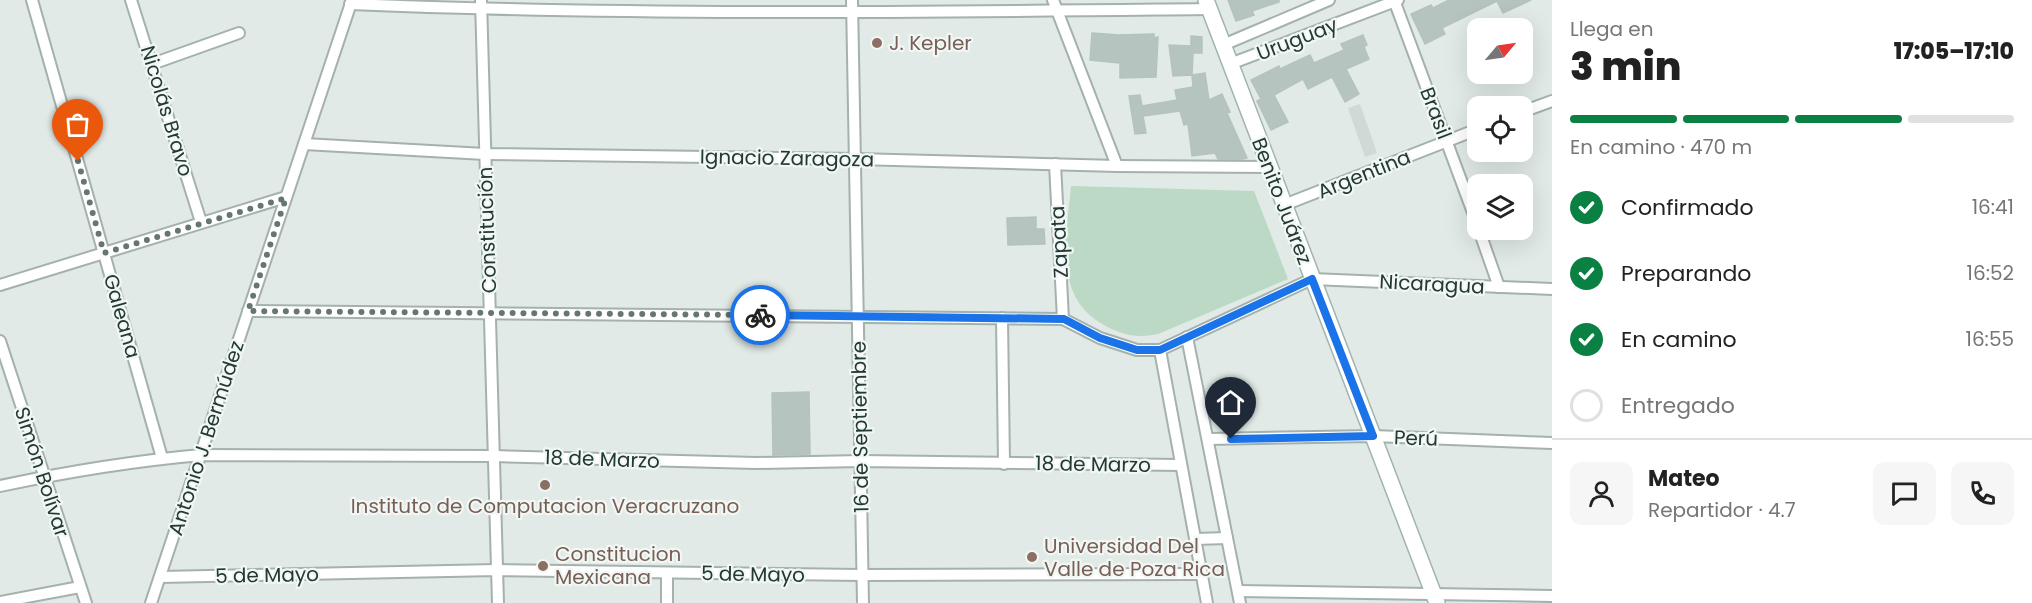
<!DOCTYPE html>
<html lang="es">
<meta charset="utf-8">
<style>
:root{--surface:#fff;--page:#f6f6f6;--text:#222;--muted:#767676;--line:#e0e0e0;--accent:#0b8043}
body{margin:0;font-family:Poppins,sans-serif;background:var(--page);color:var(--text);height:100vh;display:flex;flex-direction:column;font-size:22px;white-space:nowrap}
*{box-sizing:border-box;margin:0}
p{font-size:20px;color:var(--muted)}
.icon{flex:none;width:33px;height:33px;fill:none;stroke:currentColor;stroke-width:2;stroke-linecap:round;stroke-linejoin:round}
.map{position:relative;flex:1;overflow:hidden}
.panel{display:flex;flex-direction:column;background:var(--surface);width:480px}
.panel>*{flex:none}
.needle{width:39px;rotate:61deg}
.controls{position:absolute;left:1467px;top:18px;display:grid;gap:12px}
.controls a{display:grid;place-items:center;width:66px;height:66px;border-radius:12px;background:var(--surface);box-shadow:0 6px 24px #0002;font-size:30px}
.pin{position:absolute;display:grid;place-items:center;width:51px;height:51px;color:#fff;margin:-62px -26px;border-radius:50% 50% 50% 0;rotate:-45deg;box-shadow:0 0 6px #0007}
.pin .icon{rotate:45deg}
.courier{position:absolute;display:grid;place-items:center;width:60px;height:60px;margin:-30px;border:4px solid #1a73e8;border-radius:50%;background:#fff;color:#222;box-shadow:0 2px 8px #0007}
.summary em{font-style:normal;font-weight:800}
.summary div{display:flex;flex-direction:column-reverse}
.summary{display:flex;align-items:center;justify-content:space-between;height:102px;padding:0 18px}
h1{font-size:39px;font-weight:800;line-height:45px}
.bar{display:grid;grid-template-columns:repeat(4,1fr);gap:9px 6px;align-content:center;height:72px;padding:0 18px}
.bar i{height:8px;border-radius:4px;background:var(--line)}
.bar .active{background:var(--accent)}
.bar p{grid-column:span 4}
.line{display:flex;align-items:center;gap:15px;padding:0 18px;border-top:2px solid var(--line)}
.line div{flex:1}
.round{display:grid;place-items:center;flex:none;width:63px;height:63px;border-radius:12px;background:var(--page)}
ol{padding:0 18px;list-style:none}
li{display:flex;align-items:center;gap:18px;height:66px}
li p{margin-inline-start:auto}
li .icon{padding:6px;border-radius:50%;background:var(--accent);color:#fff;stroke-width:4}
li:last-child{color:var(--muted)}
li i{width:33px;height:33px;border:3px solid var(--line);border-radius:50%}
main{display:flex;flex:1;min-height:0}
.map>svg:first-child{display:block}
.built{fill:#cfd9d5}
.green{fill:#bbd9c4}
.building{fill:#b6c4bf;stroke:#b4c3bd;stroke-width:1.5}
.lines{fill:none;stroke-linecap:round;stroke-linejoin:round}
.street-casing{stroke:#a4b1ad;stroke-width:14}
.secondary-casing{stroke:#a1b4ad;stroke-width:18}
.street{stroke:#fff;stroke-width:10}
.secondary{stroke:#fff;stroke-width:15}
.done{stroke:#667772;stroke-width:6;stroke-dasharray:0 10.8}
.route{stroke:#1a73e8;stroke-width:8}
.education-dot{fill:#8d6e63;stroke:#f1f7f4;stroke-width:2}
.labels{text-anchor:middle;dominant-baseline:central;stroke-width:4.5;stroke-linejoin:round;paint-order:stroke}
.street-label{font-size:20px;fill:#233933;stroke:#f1f7f4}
.education-label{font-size:20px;fill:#785e54;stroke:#f1f7f4;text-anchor:start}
</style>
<main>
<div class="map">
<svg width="1552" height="603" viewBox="0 0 1552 603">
<rect width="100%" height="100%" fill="#e1eae6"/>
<polygon class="built" points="1360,104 1377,153 1365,157 1348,108"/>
<path class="green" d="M1071,186L1254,191L1288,279L1158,334C1137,338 1124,336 1104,325C1052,297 1067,235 1071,186Z"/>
<g class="building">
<polygon points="1228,0 1279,0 1279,2 1252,11 1254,15 1236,21"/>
<polygon points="1449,0 1531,0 1503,13 1497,1 1442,28 1445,34 1425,44 1411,14 1431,5 1433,8"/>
<polygon points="1092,33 1119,35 1154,34 1154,38 1158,37 1156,77 1120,78 1120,63 1090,60"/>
<polygon points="1363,35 1367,45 1364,47 1369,59 1346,69 1359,94 1345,102 1332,77 1308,89 1303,79 1274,95 1288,122 1271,130 1257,101 1261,99 1251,80 1279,66 1280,69 1310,55 1314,63 1344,50 1341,44"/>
<polygon points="1191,36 1202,37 1202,53 1193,53 1192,75 1205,73 1209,100 1222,94 1230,112 1227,113 1247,158 1243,159 1218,159 1215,153 1192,156 1188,124 1184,125 1180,111 1143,116 1146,133 1135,134 1129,96 1140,95 1142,106 1177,100 1175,90 1193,87 1192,75 1173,76 1169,45 1191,46"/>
<polygon points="1036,217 1036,229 1044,229 1045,244 1008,245 1007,218"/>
<polygon points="809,392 810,454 773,455 772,393"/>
</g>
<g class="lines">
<defs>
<g id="street">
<polyline points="32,0 162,458"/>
<polyline points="131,0 201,222"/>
<polyline points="481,0 498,603"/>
<polyline points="852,0 863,603"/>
<polyline points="1053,0 1117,166"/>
<polyline points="1394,0 1478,226"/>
<path d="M350,4C636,16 923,12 1209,9"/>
<polyline points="1223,45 1329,0"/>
<polyline points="152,64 239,33"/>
<polyline points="1230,64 1398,0"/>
<polyline points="1522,112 1552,101"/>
<polyline points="304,144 485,154 856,159 1117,166 1270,167"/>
<polyline points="1055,164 1063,319"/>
<polyline points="1284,205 1478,129"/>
<polyline points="1479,230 1499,287"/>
<polyline points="0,285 286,197"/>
<polyline points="248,311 1063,319 1100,338 1137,350 1160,350 1312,279 1552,289"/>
<polyline points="1002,318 1004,464"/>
<polyline points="1187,337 1240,603"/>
<polyline points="0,341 86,603"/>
<polyline points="1160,350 1207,603"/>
<polyline points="1208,439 1373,436 1552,443"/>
<path d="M0,486C66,472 133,461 201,455L493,456L756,463L861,461L1181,465"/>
<polyline points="1195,539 1227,538"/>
<polyline points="667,573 667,603"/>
<polyline points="160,577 497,570 862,575 1201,574"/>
<polyline points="1238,591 1552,596"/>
<polyline points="0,602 80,587"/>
<polyline points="151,603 352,0"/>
</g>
<polyline id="secondary" points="1206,0 1437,603"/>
</defs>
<use href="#street" class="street-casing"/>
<use href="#secondary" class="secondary-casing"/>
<use href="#street" class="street"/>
<use href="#secondary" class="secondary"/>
</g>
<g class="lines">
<polyline class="done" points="78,161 104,253 286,198 248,311 760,315"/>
<polyline class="route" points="760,315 1064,319 1100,338 1137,350 1160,350 1312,279 1373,436 1231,439"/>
</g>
<g class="education-dot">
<circle cx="877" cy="43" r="6"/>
<circle cx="545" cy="485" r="6"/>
<circle cx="1032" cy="557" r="6"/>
<circle cx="543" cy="566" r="6"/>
</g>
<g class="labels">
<g class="street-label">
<text transform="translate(1297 39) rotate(-21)">Uruguay</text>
<text transform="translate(167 111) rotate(73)">Nicolás Bravo</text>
<text transform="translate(1436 113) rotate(69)">Brasil</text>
<text transform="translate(787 158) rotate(1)">Ignacio Zaragoza</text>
<text transform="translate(1364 174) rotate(-22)">Argentina</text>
<text transform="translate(1282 201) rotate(69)">Benito Juárez</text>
<text transform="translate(487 230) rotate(-92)">Constitución</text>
<text transform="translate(1059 242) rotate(-93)">Zapata</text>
<text transform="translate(1432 284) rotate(3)">Nicaragua</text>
<text transform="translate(122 316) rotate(74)">Galeana</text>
<text transform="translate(860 427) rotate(-91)">16 de Septiembre</text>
<text transform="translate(206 438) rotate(-72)">Antonio J. Bermúdez</text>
<text transform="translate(1416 438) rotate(2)">Perú</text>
<text transform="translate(602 459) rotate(2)">18 de Marzo</text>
<text transform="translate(1093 464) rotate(1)">18 de Marzo</text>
<text transform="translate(42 472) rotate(72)">Simón Bolívar</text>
<text transform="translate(753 574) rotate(1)">5 de Mayo</text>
<text transform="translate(267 575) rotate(-1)">5 de Mayo</text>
</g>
<g class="education-label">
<text x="889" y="43">J. Kepler</text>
<text x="545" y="506" text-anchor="middle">Instituto de Computacion Veracruzano</text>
<text x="1044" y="546">Universidad Del<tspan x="1044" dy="23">Valle de Poza Rica</tspan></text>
<text x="555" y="554">Constitucion<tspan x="555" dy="23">Mexicana</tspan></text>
</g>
</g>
</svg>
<div class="controls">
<a><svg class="needle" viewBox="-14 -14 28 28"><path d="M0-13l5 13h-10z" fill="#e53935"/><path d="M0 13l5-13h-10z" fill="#767676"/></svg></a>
<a><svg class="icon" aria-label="locate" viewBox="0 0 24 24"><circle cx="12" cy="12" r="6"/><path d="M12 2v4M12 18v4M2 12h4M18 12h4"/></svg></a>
<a><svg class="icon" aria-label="layers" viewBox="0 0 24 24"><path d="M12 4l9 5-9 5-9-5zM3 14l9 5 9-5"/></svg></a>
</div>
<div class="pin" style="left:78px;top:161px;background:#ea580c"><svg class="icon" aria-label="bag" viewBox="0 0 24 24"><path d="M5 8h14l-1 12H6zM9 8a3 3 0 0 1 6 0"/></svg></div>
<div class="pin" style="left:1231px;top:439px;background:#1f2937"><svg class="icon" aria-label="home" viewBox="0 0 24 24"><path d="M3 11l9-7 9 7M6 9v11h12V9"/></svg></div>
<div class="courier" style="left:760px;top:315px"><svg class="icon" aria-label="bike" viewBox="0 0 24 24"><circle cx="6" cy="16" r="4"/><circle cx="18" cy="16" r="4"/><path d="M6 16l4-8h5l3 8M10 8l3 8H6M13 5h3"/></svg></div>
</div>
<section class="panel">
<div class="summary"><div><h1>3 min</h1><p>Llega en</p></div><em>17:05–17:10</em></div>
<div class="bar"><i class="active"></i><i class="active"></i><i class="active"></i><i></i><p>En camino · 470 m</p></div>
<ol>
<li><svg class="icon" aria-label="check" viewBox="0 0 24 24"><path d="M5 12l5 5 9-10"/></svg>Confirmado<p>16:41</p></li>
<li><svg class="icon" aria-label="check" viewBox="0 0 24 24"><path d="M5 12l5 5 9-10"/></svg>Preparando<p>16:52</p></li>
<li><svg class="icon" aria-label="check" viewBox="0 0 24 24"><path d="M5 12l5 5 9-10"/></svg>En camino<p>16:55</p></li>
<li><i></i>Entregado</li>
</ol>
<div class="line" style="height:108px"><a class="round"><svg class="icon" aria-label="person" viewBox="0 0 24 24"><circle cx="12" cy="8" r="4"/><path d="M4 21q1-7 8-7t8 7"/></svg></a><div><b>Mateo</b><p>Repartidor · 4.7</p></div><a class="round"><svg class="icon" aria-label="chat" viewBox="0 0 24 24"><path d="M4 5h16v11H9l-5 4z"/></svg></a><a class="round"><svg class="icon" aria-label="phone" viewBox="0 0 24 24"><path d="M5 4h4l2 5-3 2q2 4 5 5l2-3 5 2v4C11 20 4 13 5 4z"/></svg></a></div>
</section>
</main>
